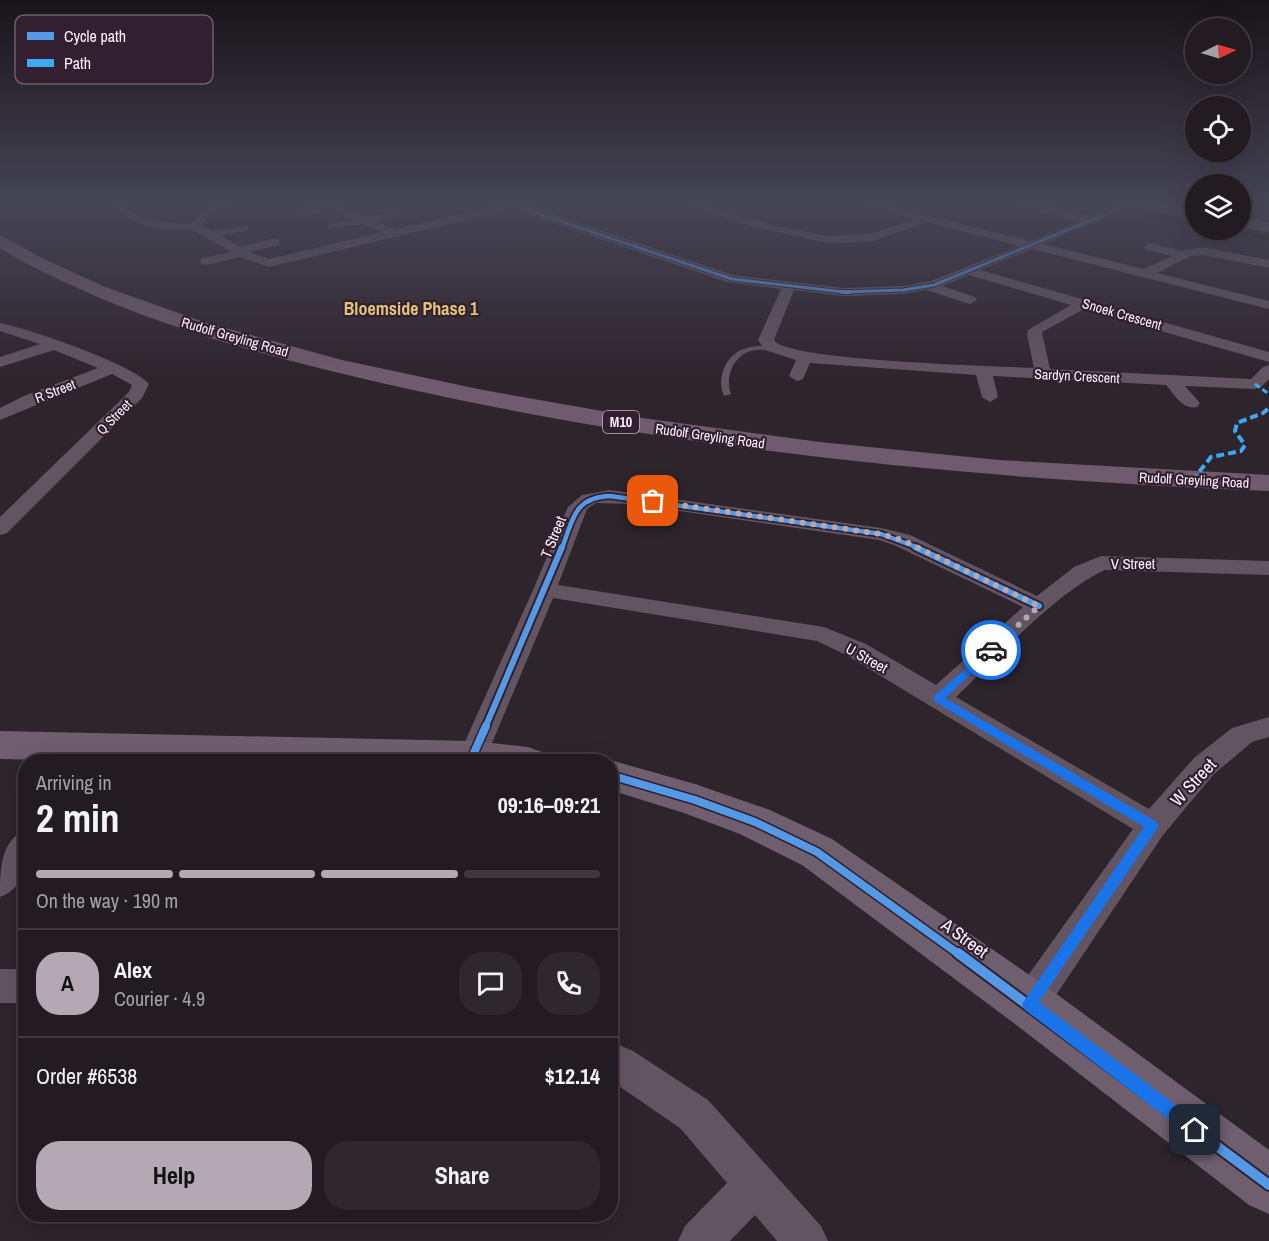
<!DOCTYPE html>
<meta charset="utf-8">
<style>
:root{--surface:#221b21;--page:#2e282e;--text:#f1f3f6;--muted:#a2a1a5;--line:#3f393f;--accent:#b4a9b3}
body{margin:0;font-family:"Archivo Narrow",sans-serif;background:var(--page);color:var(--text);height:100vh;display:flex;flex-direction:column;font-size:22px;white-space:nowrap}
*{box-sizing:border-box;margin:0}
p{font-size:20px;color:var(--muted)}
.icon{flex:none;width:33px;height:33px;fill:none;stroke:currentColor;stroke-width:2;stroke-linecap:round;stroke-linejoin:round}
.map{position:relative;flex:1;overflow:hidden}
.panel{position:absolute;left:18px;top:754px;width:600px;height:468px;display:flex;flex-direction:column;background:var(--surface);border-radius:24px;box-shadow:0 6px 24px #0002,0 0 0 2px var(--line)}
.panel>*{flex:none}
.needle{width:39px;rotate:85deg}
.fabs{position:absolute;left:1185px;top:18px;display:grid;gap:12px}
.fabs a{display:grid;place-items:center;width:66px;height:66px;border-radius:50%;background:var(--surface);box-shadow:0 6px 24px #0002,0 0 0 2px var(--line);font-size:30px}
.pin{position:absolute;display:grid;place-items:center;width:51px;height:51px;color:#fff;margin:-26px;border-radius:12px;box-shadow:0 3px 9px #0006}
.courier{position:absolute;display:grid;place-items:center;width:60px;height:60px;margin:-30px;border:4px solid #1a73e8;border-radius:50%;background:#fff;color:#222;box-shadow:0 2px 8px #0007}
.head em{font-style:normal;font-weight:700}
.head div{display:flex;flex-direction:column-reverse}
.head{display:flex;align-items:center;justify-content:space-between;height:102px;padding:0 18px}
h1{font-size:39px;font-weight:700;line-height:45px}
.bar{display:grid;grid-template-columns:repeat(4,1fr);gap:9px 6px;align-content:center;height:72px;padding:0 18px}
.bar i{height:8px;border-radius:4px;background:var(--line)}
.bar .selected{background:var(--accent)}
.bar p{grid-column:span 4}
.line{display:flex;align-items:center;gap:15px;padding:0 18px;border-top:2px solid var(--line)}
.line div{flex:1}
.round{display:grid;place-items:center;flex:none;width:63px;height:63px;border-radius:24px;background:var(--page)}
.action{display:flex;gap:12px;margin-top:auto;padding:12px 18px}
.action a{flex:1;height:69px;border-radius:24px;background:var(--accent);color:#111;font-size:24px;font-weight:700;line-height:69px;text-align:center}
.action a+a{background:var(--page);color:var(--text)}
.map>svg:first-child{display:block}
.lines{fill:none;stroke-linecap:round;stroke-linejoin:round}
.stream{stroke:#181409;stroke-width:4}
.lane{fill:#635462;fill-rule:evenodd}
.street{fill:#635462;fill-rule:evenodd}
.secondary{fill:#6f5e6d;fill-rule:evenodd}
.primary{fill:#6f5b6d;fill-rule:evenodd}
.quiet-far1{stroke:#3fa9f5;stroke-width:3;stroke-dasharray:6 3;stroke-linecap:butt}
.quiet{stroke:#3fa9f5;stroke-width:4;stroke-dasharray:8 4;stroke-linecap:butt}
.cycleway-far5-casing{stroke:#322030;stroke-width:5}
.cycleway-far4-casing{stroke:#322030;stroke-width:6}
.cycleway-far3-casing{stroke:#322030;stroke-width:8}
.cycleway-far2-casing{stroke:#322030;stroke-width:10}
.cycleway-far1-casing{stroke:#322030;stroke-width:11}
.cycleway-casing{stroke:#322030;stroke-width:14}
.cycleway-far5{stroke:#5399e6;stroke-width:3}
.cycleway-far4{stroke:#5399e6;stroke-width:4}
.cycleway-far3{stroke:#5399e6;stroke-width:4.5}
.cycleway-far2{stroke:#5399e6;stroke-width:6}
.cycleway-far1{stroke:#5399e6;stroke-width:8}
.cycleway{stroke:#5399e6;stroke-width:10}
.route{fill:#1a73e8}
.done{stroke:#b4a9b3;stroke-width:6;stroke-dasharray:0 10.8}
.labels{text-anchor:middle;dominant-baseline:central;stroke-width:4.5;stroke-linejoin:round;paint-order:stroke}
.far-street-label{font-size:14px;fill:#fcf0fb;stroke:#322030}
.shield{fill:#322030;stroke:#bfb2be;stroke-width:1.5}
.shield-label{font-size:14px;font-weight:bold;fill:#fcf0fb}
.street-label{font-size:15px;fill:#fcf0fb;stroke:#322030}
.far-district-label{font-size:18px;font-weight:bold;fill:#dfc479;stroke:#322030}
.near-street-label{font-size:18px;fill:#fcf0fb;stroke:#322030}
.key{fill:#322030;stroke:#6f5e6d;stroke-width:1.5}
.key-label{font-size:16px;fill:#fcf0fb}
</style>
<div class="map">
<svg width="1269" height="1241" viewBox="0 0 1269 1241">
<rect width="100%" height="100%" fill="#2e242c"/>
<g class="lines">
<g class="stream">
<polyline points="1089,204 1105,207"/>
<polyline points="1137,213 1196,224"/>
<polyline points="1225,230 1269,238"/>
</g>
<path class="lane" d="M770,345H773V349C765,350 756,349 748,352C732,358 725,379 731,394L724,396C716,380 725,357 741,350C750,346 761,346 770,345Z"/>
<g class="street">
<path d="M113,204H123C140,223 167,223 192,223C207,206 209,204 232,204L231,206L214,211L202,225L212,231L248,226V230L221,236L240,247L275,238L279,239V245L249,252L269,259L383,232L362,224L328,229V225L352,219L329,210L302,215L296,212L320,204H346L342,207L364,217L400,211V215L375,221L396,229L504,204H523L733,275L844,288L903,286L931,281L1019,246L927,222L870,242L828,243L750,226L684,204H699L780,227L828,236L870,234L915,219L864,204H880L1030,241L1080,221L1017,206L1016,204H1033L1090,216L1122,204H1135L1134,206L1043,244L1143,269L1172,256L1146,250L1144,247L1150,243L1182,251L1203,247L1269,260V268L1203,255L1191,256L1157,273L1269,301V309L1032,249L980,270L1269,352V362L1084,309L1042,332L1050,369L1251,379L1263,367L1269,365V379L1261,387L1255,389L1185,386L1200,403L1197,407C1182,410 1175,395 1166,385L993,376L998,397L990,402L982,397L976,375L810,363L803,379L797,381L789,376L796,360L765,350L758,340L781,289L727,282L512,209L269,267L240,257L206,265L202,264L200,261L202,258L231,252L193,230L163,229L140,224L113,207ZM969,275L1071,305L1028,330L1027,335L1034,368C998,366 786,361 774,340L794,290L844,296L903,294L926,290L970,304L977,300L975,297L942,286Z"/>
<path d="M0,323C27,328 135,365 149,384L142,398L7,533L0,535V517L129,392L132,385L112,374L0,420V408L24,396L98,368L54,350L0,367V357L40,344L0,331Z"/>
<path d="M610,490L881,528L910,535L1037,596L1074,567L1101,556L1269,561V575L1105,570C1055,593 997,658 956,697L1149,809L1194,758L1232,728L1269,717V737L1252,742L1214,774L1163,835L1042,1016L1029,1021L1016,1016L1011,1004L1016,992L1133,829L848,656L817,641L553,598L487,755L483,762H463L459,755L533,590L568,507L582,495ZM596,503L631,504L879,540L894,545L1023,607L936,685L866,644L824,627L558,585L587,509Z"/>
<path d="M26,830C26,856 30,886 0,897C0,871 0,840 26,830Z"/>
<rect x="0" y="969" width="26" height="34"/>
<polygon points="610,1041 633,1051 708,1100 821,1226 828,1241 777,1241 755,1215 730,1241 678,1241 685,1226 727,1183 680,1128 610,1080"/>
</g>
<g class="secondary">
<polygon points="1134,204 1163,204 1196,209 1196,218 1141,208"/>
<polygon points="1240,217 1269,222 1269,232 1240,227"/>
<polygon points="0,731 473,741 528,747 542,752 548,762 133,762 0,759"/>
<polygon points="610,760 695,784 770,810 832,839 1047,987 1269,1150 1269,1214 1249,1205 1011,1021 802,865 740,834 684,813 610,790 610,762 603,762"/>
</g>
<path class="primary" d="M0,235L42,258L105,287L204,322L342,360L483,390L642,418L820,442L999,460L1269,475V491C951,478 633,446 323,369C239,348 154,323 75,287C50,275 24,264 0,248Z"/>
<polyline class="quiet-far1" points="1255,384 1269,394"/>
<polyline class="quiet" points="1192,481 1211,457 1241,451 1245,445 1235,431 1237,423 1263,413 1269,408"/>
<defs>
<polyline id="cycleway-far5" points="509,204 732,279 844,292 903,290 934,285 1130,204"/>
<polyline id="cycleway-far4" points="842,292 850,292"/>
<path id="cycleway-far3" d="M562,548C573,520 574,497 610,496L881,534L919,548"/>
<g id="cycleway-far2">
<polyline points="915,547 1039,606"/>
<polyline points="485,728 562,547"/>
</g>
<g id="cycleway-far1">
<polyline points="473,755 486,726"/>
<polyline points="610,775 695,800 755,822 817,852 960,955"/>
</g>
<polyline id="cycleway" points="958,953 1269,1185"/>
</defs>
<use href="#cycleway-far5" class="cycleway-far5-casing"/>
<use href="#cycleway-far4" class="cycleway-far4-casing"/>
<use href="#cycleway-far3" class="cycleway-far3-casing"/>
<use href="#cycleway-far2" class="cycleway-far2-casing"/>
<use href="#cycleway-far1" class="cycleway-far1-casing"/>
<use href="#cycleway" class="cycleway-casing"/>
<use href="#cycleway-far5" class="cycleway-far5"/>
<use href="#cycleway-far4" class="cycleway-far4"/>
<use href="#cycleway-far3" class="cycleway-far3"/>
<use href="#cycleway-far2" class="cycleway-far2"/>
<use href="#cycleway-far1" class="cycleway-far1"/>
<use href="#cycleway" class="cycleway"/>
</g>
<linearGradient id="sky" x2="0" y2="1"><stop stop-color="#191418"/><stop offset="0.54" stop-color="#464556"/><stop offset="1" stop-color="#464556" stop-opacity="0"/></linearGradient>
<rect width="1269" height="377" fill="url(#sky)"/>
<polygon class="route" points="991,647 996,650 994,653 945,698 1157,822 1159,826 1039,1002 1201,1124 1203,1130 1201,1135 1195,1138 1189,1135 1024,1009 1022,1004 1144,827 934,701 934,696"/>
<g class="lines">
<polyline class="done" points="653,501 881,534 902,540 1039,606 991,650"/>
</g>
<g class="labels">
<g class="far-street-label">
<text transform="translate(1122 314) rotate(16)">Snoek Crescent</text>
<text transform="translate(235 337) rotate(16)">Rudolf Greyling Road</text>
<text transform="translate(1077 376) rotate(3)">Sardyn Crescent</text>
<text transform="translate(55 391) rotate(-21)">R Street</text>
<text transform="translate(114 417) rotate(-45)">Q Street</text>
<text transform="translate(710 436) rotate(8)">Rudolf Greyling Road</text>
<text transform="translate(1194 480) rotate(3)">Rudolf Greyling Road</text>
</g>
<rect class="shield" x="603" y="411" width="36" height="22" rx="4.5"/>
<g class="shield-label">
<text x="621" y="422">M10</text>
</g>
<g class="street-label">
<text transform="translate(553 537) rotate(-68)">T Street</text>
<text x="1133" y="563">V Street</text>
<text transform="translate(867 658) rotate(29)">U Street</text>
</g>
<g class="far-district-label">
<text x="411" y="308">Bloemside Phase 1</text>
</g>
<g class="near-street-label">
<text transform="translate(1193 782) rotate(-47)">W Street</text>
<text transform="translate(965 938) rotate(36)">A Street</text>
</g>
</g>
<rect x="15" y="15" width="198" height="69" rx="9" class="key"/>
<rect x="27" y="32" width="27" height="8" fill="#5399e6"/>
<rect x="27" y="59" width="27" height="8" fill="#3fa9f5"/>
<g class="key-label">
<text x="64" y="42">Cycle path</text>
<text x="64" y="69">Path</text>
</g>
</svg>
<div class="fabs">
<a><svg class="needle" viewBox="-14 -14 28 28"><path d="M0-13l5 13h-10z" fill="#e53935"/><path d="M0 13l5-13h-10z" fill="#a2a1a5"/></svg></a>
<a><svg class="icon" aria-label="locate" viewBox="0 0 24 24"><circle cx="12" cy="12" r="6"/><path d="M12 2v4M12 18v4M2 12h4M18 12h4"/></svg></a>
<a><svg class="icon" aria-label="layers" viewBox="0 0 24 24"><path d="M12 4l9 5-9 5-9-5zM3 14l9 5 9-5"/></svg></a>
</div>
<div class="pin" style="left:653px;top:501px;background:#ea580c"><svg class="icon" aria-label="bag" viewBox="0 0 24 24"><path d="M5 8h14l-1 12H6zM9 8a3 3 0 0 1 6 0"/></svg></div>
<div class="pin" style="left:1195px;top:1130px;background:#1f2937"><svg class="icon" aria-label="home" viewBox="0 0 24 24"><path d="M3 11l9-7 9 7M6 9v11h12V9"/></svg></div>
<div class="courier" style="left:991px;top:650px"><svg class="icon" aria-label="car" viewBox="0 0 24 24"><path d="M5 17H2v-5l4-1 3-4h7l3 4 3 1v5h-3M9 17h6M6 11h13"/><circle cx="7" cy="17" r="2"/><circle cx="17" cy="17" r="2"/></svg></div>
<section class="panel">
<div class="head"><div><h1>2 min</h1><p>Arriving in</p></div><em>09:16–09:21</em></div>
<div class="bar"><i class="selected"></i><i class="selected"></i><i class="selected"></i><i></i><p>On the way · 190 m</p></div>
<div class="line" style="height:108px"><b class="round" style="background:var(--accent);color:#111">A</b><div><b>Alex</b><p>Courier · 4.9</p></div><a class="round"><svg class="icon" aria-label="chat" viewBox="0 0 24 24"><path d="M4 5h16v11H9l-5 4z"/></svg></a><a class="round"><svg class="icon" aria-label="phone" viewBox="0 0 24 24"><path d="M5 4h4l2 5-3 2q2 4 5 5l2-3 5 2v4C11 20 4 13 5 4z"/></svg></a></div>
<div class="line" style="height:78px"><div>Order #6538</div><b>$12.14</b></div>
<div class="action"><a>Help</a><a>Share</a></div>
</section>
</div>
